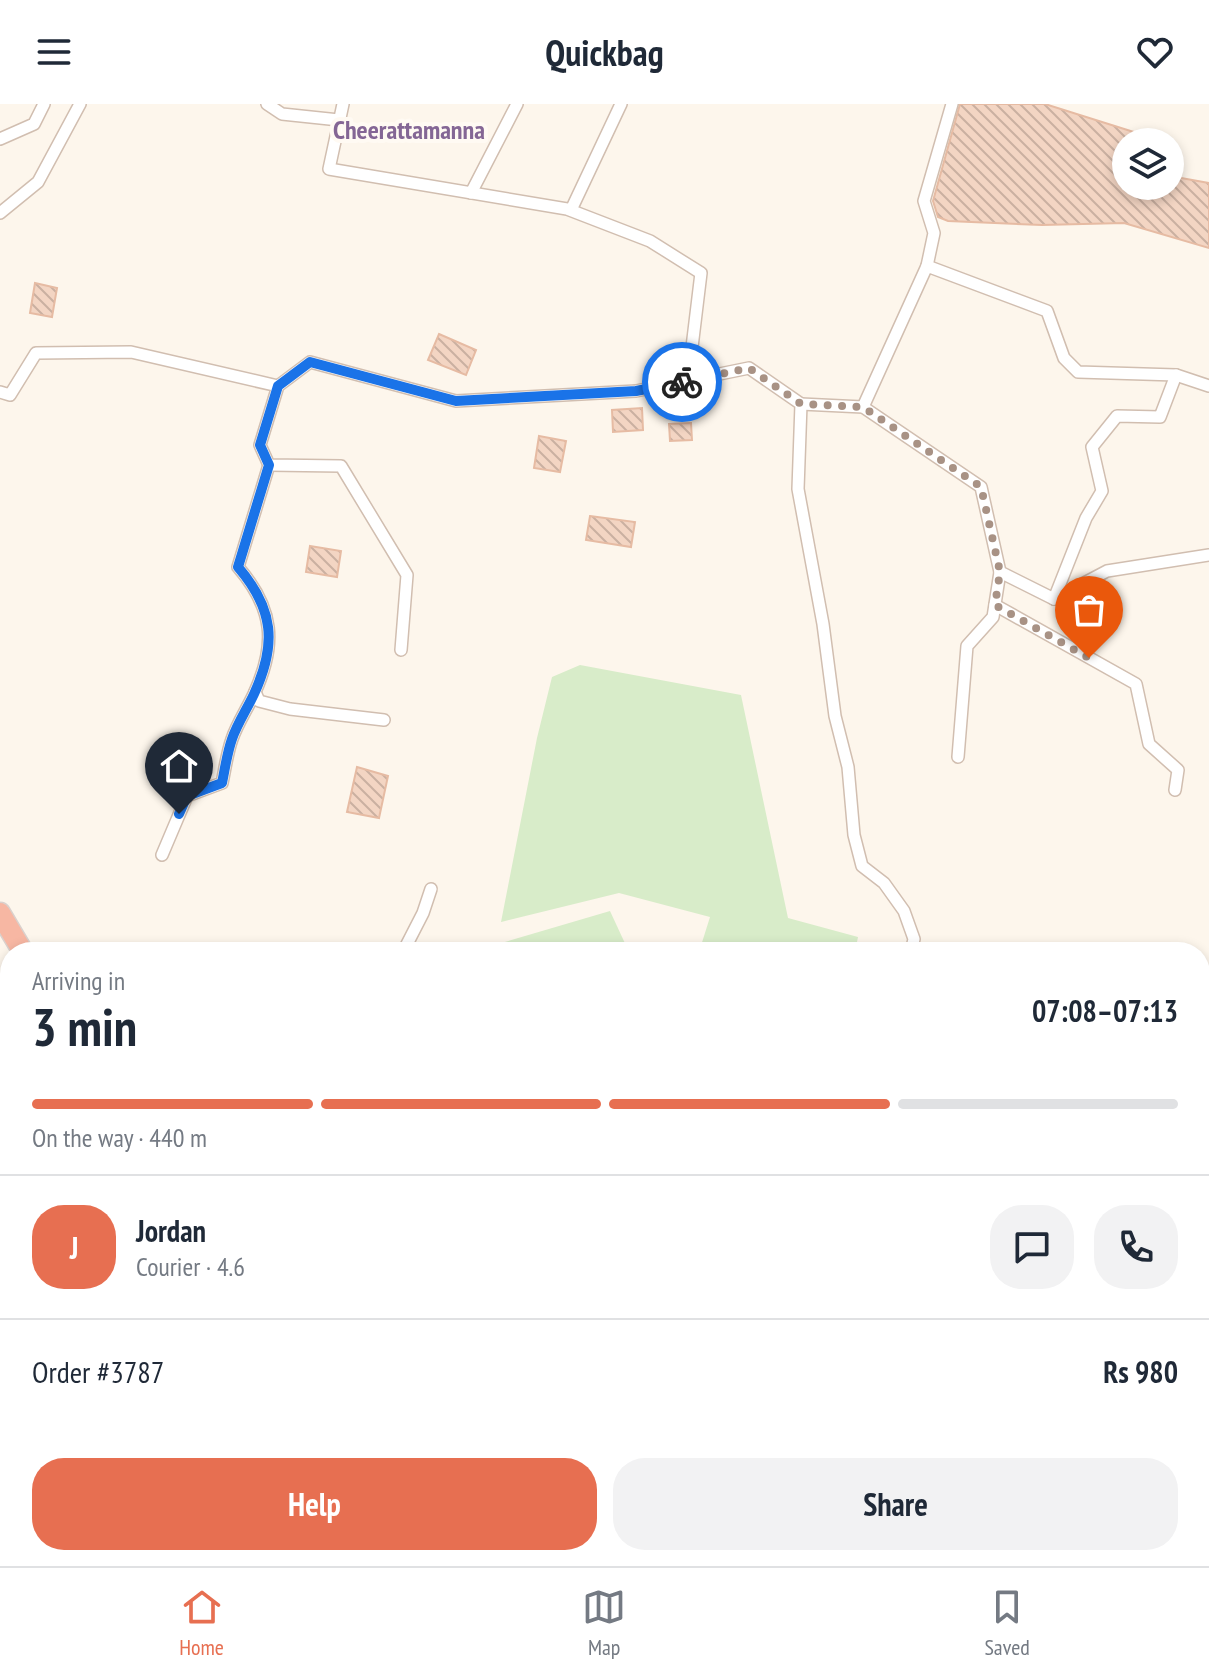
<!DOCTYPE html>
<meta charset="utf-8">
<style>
:root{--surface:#fff;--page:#f2f2f3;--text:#1f2937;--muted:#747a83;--line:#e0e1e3;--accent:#e76f51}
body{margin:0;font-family:"PT Sans Narrow",sans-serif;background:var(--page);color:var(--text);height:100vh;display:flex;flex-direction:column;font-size:30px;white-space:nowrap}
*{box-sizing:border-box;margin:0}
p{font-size:26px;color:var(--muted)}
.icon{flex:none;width:44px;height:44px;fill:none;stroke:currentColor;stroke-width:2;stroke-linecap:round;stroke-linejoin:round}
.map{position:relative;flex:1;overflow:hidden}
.sheet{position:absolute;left:0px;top:838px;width:1210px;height:624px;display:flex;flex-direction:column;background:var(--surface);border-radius:32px 32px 0 0;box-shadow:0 4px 12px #0003}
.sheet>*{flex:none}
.fabs{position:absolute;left:1112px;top:24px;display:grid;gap:16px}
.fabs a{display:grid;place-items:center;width:72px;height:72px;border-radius:50%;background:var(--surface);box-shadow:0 4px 12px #0003;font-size:40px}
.pin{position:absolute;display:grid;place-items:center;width:68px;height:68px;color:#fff;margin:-82px -34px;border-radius:50% 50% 50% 0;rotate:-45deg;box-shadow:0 0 8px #0007}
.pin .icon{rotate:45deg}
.courier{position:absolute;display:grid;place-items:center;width:80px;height:80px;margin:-40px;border:6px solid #1a73e8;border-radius:50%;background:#fff;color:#222;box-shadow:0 2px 10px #0007}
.summary em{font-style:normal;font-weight:700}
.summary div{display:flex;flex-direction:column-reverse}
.summary{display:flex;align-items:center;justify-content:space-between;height:136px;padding:0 32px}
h1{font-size:52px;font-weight:700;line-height:60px}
.bar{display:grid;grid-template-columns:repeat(4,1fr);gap:12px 8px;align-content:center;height:96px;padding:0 32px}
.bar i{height:10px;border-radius:6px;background:var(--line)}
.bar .active{background:var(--accent)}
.bar p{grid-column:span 4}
.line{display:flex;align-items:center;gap:20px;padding:0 32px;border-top:2px solid var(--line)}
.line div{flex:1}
.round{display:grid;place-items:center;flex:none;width:84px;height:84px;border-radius:32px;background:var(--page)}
.action{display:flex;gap:16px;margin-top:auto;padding:16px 32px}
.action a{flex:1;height:92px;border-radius:32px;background:var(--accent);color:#fff;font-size:32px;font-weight:700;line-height:92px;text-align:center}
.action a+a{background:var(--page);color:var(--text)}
header{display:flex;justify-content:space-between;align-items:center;height:104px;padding:0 32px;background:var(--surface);font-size:36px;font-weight:700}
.tabs{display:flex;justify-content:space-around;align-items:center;height:112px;border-top:2px solid var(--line);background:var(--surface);font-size:22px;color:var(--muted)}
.tabs a{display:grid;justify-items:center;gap:4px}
.tabs .active{color:var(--accent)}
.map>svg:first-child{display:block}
.green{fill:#d8ecc9}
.building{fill:url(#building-back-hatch);stroke:#e6bba3;stroke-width:2}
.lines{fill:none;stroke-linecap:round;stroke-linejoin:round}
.street-casing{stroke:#d1beb0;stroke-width:14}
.primary-casing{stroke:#dad1cd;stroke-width:21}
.highway-casing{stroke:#dad1cd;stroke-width:23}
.street{stroke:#fff;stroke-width:11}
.primary{stroke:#fbd9a5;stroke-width:18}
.highway{stroke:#f7b7a3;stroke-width:20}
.done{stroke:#a89285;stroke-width:8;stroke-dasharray:0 14.4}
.route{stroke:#1a73e8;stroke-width:10}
.labels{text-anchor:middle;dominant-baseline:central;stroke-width:8;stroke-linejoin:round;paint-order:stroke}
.quarter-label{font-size:26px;font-weight:bold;fill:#846695;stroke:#fffaf3}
</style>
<header><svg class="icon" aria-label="menu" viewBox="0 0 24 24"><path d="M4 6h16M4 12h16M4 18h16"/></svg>Quickbag<svg class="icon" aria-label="heart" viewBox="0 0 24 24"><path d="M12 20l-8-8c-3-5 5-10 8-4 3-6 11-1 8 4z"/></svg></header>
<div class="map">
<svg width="1209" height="1462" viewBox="0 0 1209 1462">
<defs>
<pattern id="building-back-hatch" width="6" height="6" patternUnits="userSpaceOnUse" patternTransform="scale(2)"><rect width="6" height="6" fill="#f3d5c3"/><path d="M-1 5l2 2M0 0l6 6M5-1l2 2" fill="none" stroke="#cab0a1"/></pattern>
</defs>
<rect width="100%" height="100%" fill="#fdf6ec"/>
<g class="green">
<polygon points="580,561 741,591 788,814 858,833 855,848 699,848 710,813 619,789 501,818 537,634 552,573"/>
<polygon points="610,807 629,848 496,848 498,840"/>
<polygon points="1209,902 1209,1031 1200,1034 1200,905"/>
<polygon points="1209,1236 1209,1405 1200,1411 1200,1241"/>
</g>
<g class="building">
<polygon points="960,0 1045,0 1137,29 1136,38 1126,38 1126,82 1170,82 1170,72 1209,79 1209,144 1124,119 1042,121 948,117 938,113 933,97"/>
<polygon points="35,179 57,184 52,213 30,209"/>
<polygon points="439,230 476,246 466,271 428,256"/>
<polygon points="642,304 643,326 613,328 612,306"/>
<polygon points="691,319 692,336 670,337 669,320"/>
<polygon points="539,332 566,337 560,368 534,364"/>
<polygon points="590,412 635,418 631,443 586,436"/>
<polygon points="310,442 341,447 337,473 306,468"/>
<polygon points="357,663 388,672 379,714 347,708"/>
</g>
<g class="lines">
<defs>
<g id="street">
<polyline points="267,0 282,10 339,16"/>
<polyline points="343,0 329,65 567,105 650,137 701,169 688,276"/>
<polyline points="0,35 34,20 44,0"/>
<polyline points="471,89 517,0"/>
<polyline points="571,106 621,0"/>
<polyline points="0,109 38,78 80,0"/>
<polyline points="927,162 934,129 924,97 952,0"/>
<polyline points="0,288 10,291 36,249 131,248 278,282"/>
<polyline points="801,300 863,303 981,383 1000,468 1054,495"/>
<polyline points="863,303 927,162 1047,207 1064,254 1078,268 1176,271 1209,282"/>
<polyline points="1054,495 1086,414 1102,387 1092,343 1117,312 1160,313 1176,271"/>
<polyline points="1054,495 1107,467 1209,451"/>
<polyline points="995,501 1136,580 1149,640 1178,666 1175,686"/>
<polyline points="401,546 407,471 341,362 269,361 260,341 278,282 310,258 456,297 636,287 749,264 801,300 798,385 823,520 835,612 848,663 854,731 862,762 884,779 904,807 914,835 911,848"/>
<polyline points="255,588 259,597 290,605 384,616"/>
<polyline points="958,653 967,542 993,513 1000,468"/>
<path d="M162,751L187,692L222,679C225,665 227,649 232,635C237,620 247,605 254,590C277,540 274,505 238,463L269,361"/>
<polyline points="403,848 423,809 431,785"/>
<polyline points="1200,1431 1209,1434"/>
<polyline points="475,1452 480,1462"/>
<polyline points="1072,1462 1074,1452"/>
</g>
<g id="primary">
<polyline points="0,1157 10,1162"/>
<polyline points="1200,1183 1209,1182"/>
</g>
<g id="highway">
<polyline points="0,809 23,848"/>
<polyline points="0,1376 10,1360"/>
</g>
</defs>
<use href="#street" class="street-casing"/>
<use href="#primary" class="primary-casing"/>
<use href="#highway" class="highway-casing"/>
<use href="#street" class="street"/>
<use href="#primary" class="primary"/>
<use href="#highway" class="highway"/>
</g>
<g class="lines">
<polyline class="done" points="682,278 749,264 801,300 863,303 981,383 1000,468 995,501 1089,554"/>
<path class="route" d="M179,710L187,692L222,679C225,665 227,649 232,635C237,620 247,605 254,590C277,540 274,505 238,463L269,361L260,341L278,282L310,258L456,297L636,287L682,278"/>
</g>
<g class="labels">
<g class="quarter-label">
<text x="409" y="25">Cheerattamanna</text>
</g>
</g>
</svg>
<div class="fabs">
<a><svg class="icon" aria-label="layers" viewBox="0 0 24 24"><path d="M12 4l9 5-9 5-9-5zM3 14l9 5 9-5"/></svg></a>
</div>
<div class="pin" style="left:1089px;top:554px;background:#ea580c"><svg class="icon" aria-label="bag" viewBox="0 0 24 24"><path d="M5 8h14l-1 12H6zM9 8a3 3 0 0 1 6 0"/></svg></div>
<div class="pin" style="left:179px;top:710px;background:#1f2937"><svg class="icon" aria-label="home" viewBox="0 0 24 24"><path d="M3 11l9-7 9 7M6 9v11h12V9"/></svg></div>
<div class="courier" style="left:682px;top:278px"><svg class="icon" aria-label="bike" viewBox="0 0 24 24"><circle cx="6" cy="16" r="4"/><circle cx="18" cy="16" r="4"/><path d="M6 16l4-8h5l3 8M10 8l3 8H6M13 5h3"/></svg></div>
<section class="sheet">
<div class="summary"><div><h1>3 min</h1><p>Arriving in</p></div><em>07:08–07:13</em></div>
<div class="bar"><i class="active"></i><i class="active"></i><i class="active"></i><i></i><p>On the way · 440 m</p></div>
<div class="line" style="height:144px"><b class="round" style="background:var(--accent);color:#fff">J</b><div><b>Jordan</b><p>Courier · 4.6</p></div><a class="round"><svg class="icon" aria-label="chat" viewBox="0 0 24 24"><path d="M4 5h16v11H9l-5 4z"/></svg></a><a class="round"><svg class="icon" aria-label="phone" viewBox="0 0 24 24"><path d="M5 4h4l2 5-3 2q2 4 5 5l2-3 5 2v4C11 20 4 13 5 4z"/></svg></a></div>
<div class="line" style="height:104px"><div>Order #3787</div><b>Rs 980</b></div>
<div class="action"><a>Help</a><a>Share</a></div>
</section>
</div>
<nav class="tabs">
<a class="active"><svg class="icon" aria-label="home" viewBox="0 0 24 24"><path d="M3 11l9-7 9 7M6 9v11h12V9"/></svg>Home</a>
<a><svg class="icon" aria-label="map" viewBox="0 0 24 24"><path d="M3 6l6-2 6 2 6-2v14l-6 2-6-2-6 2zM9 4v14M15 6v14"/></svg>Map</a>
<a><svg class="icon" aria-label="saved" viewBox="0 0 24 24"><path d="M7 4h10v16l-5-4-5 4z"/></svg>Saved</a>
</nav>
